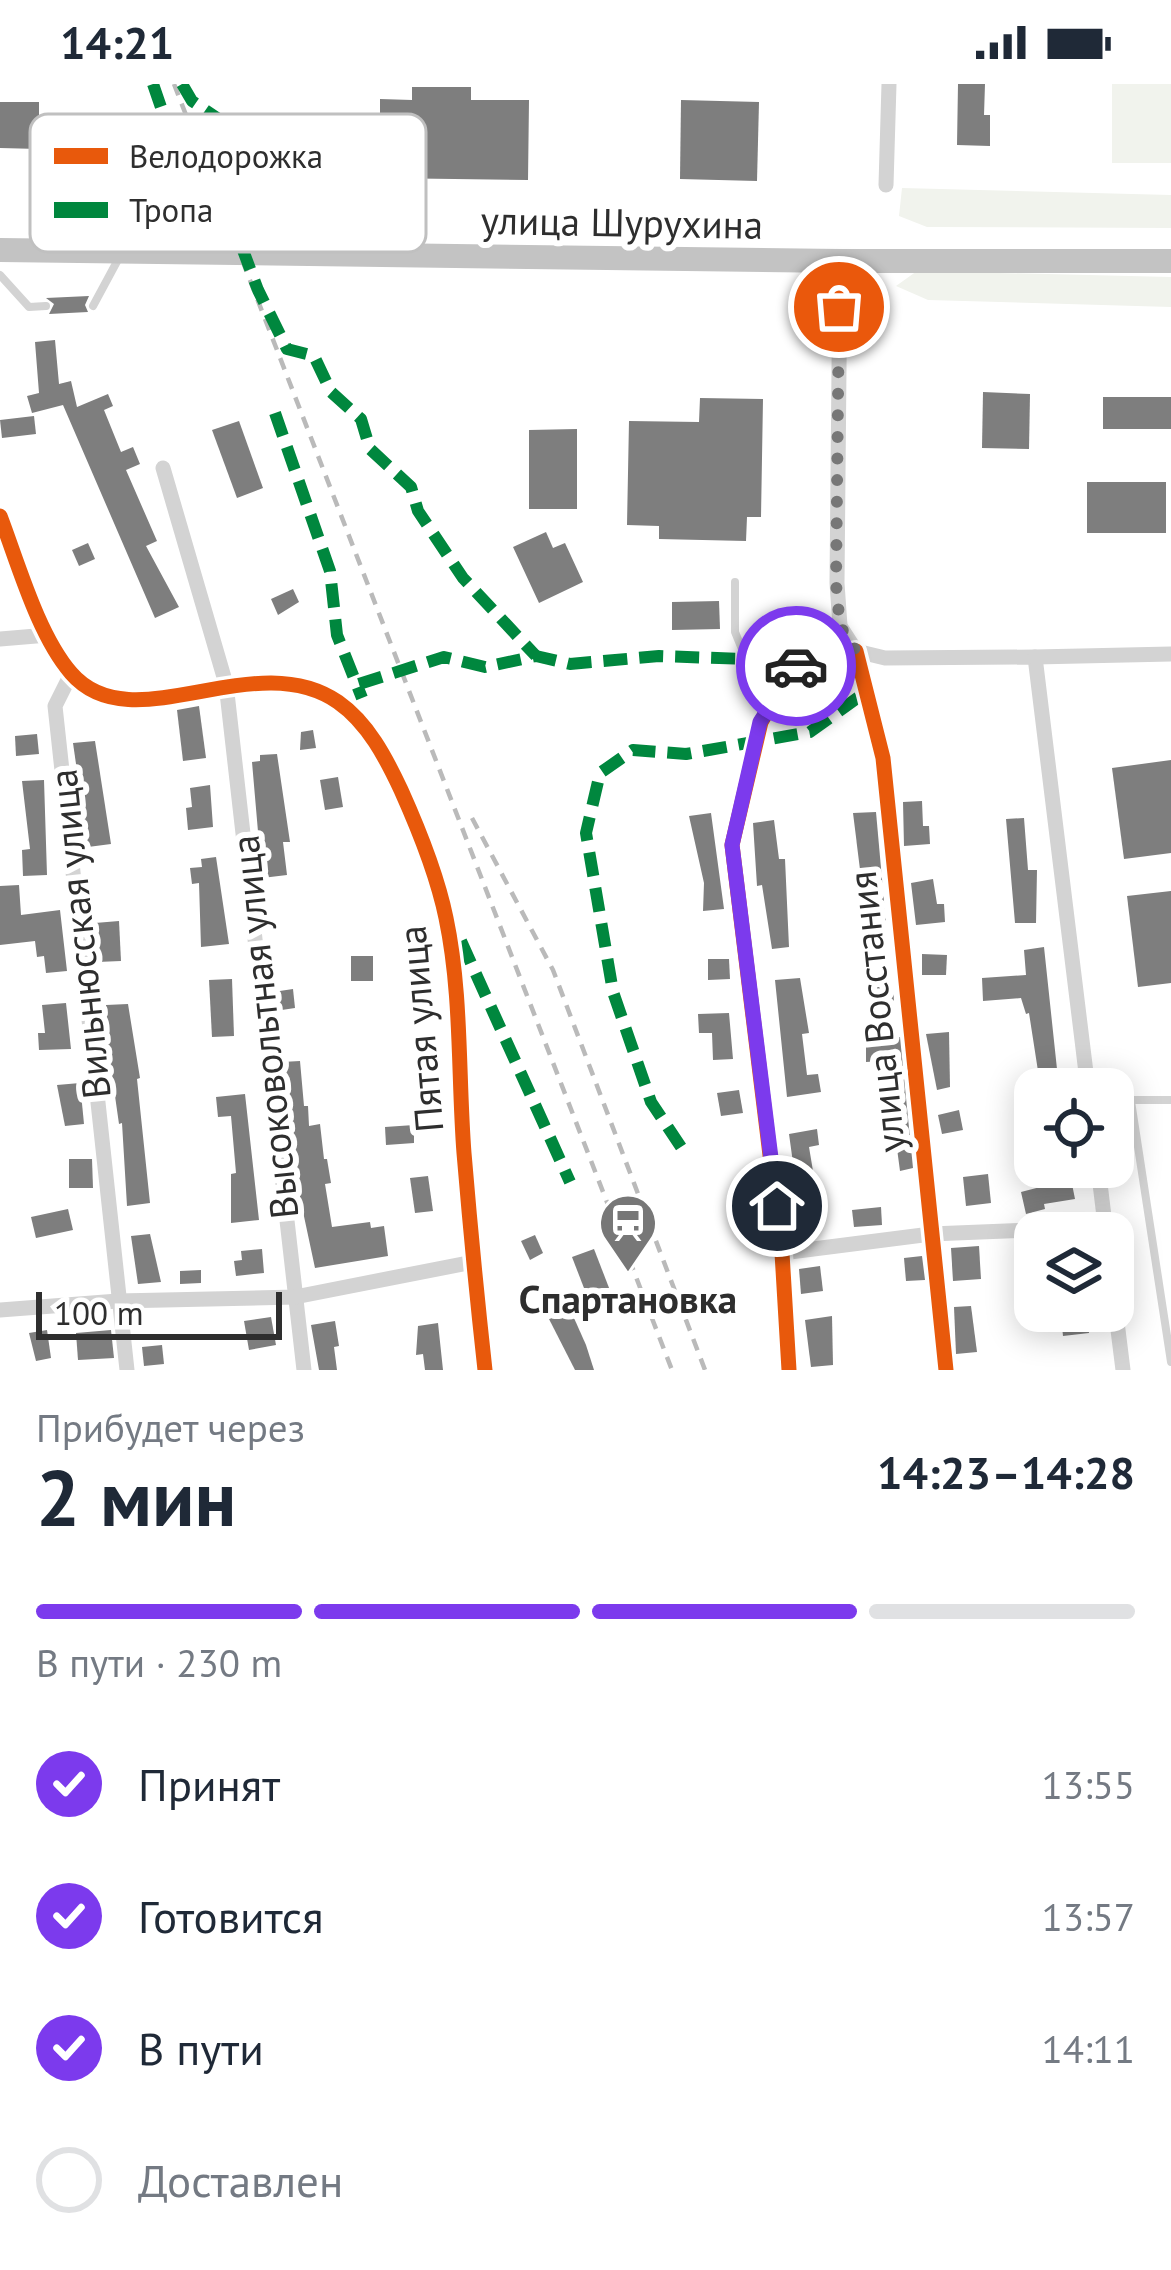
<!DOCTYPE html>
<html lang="ru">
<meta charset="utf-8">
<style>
:root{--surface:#fff;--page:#f2f2f3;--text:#1f2937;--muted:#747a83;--line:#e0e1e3;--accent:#7c3aed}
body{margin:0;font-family:"PT Sans",sans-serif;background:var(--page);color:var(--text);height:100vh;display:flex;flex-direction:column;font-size:45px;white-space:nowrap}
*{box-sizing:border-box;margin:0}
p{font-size:39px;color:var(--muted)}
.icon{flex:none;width:66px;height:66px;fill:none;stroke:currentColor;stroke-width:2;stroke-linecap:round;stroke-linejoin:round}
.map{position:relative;height:1286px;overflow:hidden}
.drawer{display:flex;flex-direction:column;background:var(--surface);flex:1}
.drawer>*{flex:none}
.buttons{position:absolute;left:1014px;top:984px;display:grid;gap:24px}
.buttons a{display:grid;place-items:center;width:120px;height:120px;border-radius:24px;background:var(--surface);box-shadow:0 6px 30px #0003;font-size:60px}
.scale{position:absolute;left:36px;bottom:30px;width:246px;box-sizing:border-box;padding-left:12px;border:6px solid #2e2e2e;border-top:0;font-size:33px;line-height:42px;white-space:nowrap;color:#2e2e2e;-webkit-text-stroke:9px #fff;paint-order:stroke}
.pin{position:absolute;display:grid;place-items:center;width:102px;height:102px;color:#fff;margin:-51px;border:6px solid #fff;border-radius:50%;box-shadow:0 3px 12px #0007}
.courier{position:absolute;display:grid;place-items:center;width:120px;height:120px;margin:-60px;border:9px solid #7c3aed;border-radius:50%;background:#fff;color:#222;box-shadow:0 3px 15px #0007}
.headline em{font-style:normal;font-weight:800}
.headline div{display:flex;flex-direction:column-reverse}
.headline{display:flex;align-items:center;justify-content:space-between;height:204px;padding:0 36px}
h1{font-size:78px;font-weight:800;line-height:90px}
.bar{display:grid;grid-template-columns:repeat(4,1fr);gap:18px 12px;align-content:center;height:144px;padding:0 36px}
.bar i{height:15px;border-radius:9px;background:var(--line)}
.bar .current{background:var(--accent)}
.bar p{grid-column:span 4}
ol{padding:0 36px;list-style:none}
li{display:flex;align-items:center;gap:36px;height:132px}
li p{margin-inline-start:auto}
li .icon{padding:12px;border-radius:50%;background:var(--accent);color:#fff;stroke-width:4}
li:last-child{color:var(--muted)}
li i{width:66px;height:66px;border:6px solid var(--line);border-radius:50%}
.status{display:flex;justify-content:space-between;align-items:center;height:84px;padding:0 60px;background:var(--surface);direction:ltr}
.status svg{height:33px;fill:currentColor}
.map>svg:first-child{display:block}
.green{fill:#f1f3ed}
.building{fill:#7e7e7e}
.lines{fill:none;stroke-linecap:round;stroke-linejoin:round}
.service{stroke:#d3d3d3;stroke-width:8}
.minor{stroke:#d3d3d3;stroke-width:15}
.tertiary{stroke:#d3d3d3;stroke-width:18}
.trunk{stroke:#c3c3c3;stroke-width:24}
.rail{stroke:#bababa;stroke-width:4.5;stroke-dasharray:12 9;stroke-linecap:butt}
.quiet{stroke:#00873e;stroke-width:12;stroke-dasharray:24 12;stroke-linecap:butt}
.cycleway-casing{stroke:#fff;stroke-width:22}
.cycleway{stroke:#e8590c;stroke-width:15}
.done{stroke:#777;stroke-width:12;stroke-dasharray:0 21.6}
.route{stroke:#7c3aed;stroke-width:15}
.labels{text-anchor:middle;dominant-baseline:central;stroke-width:12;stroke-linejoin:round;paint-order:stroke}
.street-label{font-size:39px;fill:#2e2e2e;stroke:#fff}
.poi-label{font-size:39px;font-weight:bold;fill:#2e2e2e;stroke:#fff}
.key{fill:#fff;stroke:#c0c0c0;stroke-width:3}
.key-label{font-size:33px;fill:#2e2e2e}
</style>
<div class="status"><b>14:21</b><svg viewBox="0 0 49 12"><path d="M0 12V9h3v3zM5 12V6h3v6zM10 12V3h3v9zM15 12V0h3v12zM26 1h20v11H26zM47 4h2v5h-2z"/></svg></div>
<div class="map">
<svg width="1171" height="1286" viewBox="0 0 1171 1286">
<rect width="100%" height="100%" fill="#fff"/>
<g class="green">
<rect x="1112" y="0" width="59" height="79"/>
<polygon points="902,104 1171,111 1171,144 927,143 899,132"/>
<polygon points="917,187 1171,193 1171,223 928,216 896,202"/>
</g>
<g class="building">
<polygon points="958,0 985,0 984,31 990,31 990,62 957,61"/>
<polygon points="412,3 471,3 471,16 529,16 528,96 380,94 380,15 412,16"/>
<polygon points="681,16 759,18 757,97 680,95"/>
<polygon points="0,18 39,18 39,65 0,64"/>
<polygon points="89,212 85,221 88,228 49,230 54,220 46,214"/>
<polygon points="55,256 59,300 71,297 77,323 108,310 113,322 104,326 121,368 133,363 140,380 126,386 157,457 146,462 179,523 155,534 63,321 32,329 27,312 39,309 35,258"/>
<polygon points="983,308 1030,310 1029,365 982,364"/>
<rect x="1103" y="313" width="68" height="32"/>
<polygon points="700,314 763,315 761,433 747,433 746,457 659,455 659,442 627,441 629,337 699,338"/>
<polygon points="34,332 36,350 2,354 0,336"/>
<polygon points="239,337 263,404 237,414 212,346"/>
<polygon points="577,345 577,425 529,425 529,346"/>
<rect x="1087" y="398" width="79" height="51"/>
<polygon points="546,448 553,464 565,459 583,498 539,519 513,463"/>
<polygon points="88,459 95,475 79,482 72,466"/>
<polygon points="293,505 299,518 278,531 271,515"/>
<polygon points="719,517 720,545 672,546 672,518"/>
<polygon points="199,622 206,674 183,677 177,626"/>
<polygon points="313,646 316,664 300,666 301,648"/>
<polygon points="37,650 39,670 16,672 15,652"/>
<polygon points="95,657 111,760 88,763 73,659"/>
<polygon points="277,670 290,758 283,758 287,791 262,794 252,678 260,677 260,671"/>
<polygon points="1171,676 1171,769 1124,775 1112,684"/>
<polygon points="338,693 343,723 325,726 320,696"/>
<polygon points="44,696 47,791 23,792 22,766 30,765 22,697"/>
<polygon points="210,701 213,743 188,746 186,724 192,723 190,704"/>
<polygon points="922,717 923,742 929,742 930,760 904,762 903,718"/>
<polygon points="876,728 886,840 867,842 853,729"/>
<polygon points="711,729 724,825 703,827 704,799 689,732"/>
<polygon points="1024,734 1028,786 1037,786 1036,839 1015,839 1006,735"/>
<polygon points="774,736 779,775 785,775 789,863 772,865 762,801 757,802 753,739"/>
<polygon points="216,773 229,860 201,863 199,799 192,800 190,784 202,783 201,775"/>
<polygon points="933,795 937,820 944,820 945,838 916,841 911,799"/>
<polygon points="19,801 21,831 60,826 67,887 46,889 44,872 37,873 35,857 0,861 0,802"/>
<polygon points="1171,807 1171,899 1138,903 1127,812"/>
<polygon points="119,837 121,877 97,878 95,839"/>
<polygon points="1044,863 1057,985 1038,987 1029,929 1026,930 1021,914 983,917 982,894 1026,891 1024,866"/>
<polygon points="922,870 947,871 946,891 922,891"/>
<rect x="351" y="872" width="22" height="25"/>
<polygon points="708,875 729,875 730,895 708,896"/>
<polygon points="800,894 809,949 802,950 807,991 818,990 821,1008 787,1013 775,896"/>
<polygon points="232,895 234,952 212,953 209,896"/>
<polygon points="893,900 894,918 872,920 871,902"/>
<polygon points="293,905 295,924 275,927 273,908"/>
<polygon points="66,919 71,965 39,966 38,949 45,949 42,921"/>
<polygon points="128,920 140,994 137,995 150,1119 127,1122 122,1039 119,1040 108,963 106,921"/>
<polygon points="729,929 733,975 713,976 712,949 699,949 698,930"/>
<polygon points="949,948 950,1003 937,1006 926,950"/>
<polygon points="880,953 900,953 913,1084 900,1087 894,1042 890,1043 887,1029 883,977 866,978 866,960 880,960"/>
<polygon points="300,977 304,1022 308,1022 309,1042 320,1040 324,1075 327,1075 331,1099 325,1100 332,1143 370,1138 371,1144 384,1142 388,1172 315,1184 292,1076 282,978"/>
<polygon points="80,999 84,1040 65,1042 57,1001"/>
<polygon points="739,1006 743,1029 721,1032 717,1009"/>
<polygon points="245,1010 259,1136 231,1139 231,1090 236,1089 231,1032 218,1033 216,1013"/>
<polygon points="959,1026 963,1046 942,1050 938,1031"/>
<polygon points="414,1041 414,1059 386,1061 385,1043"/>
<polygon points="817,1045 819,1061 809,1063 822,1141 802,1144 789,1050"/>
<polygon points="69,1075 92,1075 93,1104 69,1104"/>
<polygon points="988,1090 991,1119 966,1122 963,1093"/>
<polygon points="428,1092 433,1127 415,1129 410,1094"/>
<polygon points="1071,1095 1075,1115 1044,1120 1045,1125 1026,1130 1021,1108"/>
<polygon points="881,1123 882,1141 854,1143 852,1126"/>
<polygon points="68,1125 73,1146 36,1154 31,1133"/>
<polygon points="150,1150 161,1198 138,1200 131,1152"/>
<polygon points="535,1151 543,1169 530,1176 521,1157"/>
<polygon points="979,1162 981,1195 953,1197 951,1164"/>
<polygon points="262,1165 264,1189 236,1192 234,1177 242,1176 241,1167"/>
<polygon points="594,1165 611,1209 589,1217 572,1173"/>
<polygon points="922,1172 925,1196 906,1197 904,1174"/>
<polygon points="820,1182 823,1207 801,1210 799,1185"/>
<polygon points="201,1186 201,1199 180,1200 180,1187"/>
<polygon points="971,1222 977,1268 956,1270 954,1223"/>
<polygon points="570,1225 586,1261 594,1286 575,1286 549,1235"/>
<polygon points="1087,1230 1089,1249 1063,1252 1061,1233"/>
<polygon points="832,1232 833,1281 811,1283 805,1236"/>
<polygon points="271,1233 276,1261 249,1266 244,1237"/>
<polygon points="335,1237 339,1262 334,1263 337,1286 319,1286 311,1241"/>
<polygon points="438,1239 443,1286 425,1286 423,1270 416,1271 418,1242"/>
<polygon points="47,1246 51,1274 36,1277 29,1249"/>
<polygon points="111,1246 114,1274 78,1276 76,1249"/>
<polygon points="162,1261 164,1280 144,1282 142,1263"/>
</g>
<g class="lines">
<g class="service">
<polyline points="0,191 29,223 46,222"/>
<polyline points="93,222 121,170"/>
<polyline points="735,498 735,548 746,575 790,582"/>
<polyline points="1113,1016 1171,1016"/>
<polyline points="1131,1017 1171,1278"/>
</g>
<g class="minor">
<polyline points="886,101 889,0"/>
<polyline points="840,177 837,499 840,542 856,567 885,574 1035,573 1088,1005"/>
<polyline points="163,384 226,600 304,1286"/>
<polyline points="0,555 48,551"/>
<polyline points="1035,573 1171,570"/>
<polyline points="71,590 55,622 127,1286"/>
<polyline points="1098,1083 1106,1149"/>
<polyline points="782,1169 931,1150 1105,1143"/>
<polyline points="1113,1206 1123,1286"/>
<polyline points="0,1226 118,1217 295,1213 473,1178"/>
<polyline points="789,1286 782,1169 732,761 761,638 792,583 856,567 883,674 946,1286"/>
</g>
<path class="tertiary" d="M0,432C18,479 38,551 71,589C132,660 254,560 338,618C368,639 386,674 401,706C419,746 437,790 446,834C462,910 458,991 464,1069C470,1141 477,1214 485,1286"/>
<polyline class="trunk" points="0,166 840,177 1171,177"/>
<g class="rail">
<polyline points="174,0 672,1286"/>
<polyline points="472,734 553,886 705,1286"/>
</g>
<g class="quiet">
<polyline points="153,0 184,90 217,114 223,113"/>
<path d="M182,0L192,17L217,34L277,114C282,128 276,135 266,144"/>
<polyline points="232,59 223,113 258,206 287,265 314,272 331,308 361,335 370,365 411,403 418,427 463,494 536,572"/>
<polyline points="275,329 330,487 337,551 362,614"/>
<polyline points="359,600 444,573 485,583 536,572 570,580 659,572 746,575"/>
<polyline points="461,857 570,1098"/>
<polyline points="681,1063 651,1018 613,908 586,749 600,689 633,666 686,670 810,648 867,607"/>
</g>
<defs>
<g id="cycleway">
<path d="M0,432C18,479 38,551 71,589C132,660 254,560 338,618C368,639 386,674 401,706C419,746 437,790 446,834C462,910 458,991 464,1069C470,1141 477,1214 485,1286"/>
<polyline points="789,1286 782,1169 732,761 761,638 792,583 856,567 883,674 946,1286"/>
</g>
</defs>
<use href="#cycleway" class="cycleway-casing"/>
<use href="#cycleway" class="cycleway"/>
</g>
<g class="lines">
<polyline class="done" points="796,582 856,567 840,542 836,500 839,223"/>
<polyline class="route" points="777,1122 732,761 760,638 796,582"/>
</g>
<defs>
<symbol id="station-pin" viewBox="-11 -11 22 30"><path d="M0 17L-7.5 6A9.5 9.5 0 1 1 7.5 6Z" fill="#777" stroke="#fff"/><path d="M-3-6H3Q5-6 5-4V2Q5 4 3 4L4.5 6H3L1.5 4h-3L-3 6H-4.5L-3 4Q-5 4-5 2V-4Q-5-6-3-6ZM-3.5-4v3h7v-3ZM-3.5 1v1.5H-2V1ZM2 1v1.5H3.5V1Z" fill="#fff"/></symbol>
</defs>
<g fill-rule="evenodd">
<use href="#station-pin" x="595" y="1106" width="66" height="90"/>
</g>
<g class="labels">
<g class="street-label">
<text transform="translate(622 138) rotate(1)">улица Шурухина</text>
<text transform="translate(79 850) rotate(-96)">Вильнюсская улица</text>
<text transform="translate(876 928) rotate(-96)">улица Восстания</text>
<text transform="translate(264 943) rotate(-96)">Высоковольтная улица</text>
<text transform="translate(420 945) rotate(-95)">Пятая улица</text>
</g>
<g class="poi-label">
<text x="628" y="1214">Спартановка</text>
</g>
</g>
<rect x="30" y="30" width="396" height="138" rx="18" class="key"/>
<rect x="54" y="64" width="54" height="16" fill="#e8590c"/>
<rect x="54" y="118" width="54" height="16" fill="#00873e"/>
<g class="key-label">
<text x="129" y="84">Велодорожка</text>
<text x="129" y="138">Тропа</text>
</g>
</svg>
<div class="buttons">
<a><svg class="icon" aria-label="locate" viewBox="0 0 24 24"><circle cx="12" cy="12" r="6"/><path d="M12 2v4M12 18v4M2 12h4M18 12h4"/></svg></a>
<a><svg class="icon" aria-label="layers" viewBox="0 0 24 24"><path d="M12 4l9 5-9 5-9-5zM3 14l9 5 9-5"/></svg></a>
</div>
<div class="scale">100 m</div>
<div class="pin" style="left:839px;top:223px;background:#ea580c"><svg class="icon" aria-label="bag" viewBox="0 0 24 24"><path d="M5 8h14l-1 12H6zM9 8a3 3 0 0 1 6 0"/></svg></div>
<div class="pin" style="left:777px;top:1122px;background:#1f2937"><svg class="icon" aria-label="home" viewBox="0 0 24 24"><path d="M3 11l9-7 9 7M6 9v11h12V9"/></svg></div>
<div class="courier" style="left:796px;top:582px"><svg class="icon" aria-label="car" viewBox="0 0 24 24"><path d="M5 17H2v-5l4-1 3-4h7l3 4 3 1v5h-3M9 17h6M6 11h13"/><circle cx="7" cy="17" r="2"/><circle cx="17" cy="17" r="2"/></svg></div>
</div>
<section class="drawer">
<div class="headline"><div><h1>2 мин</h1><p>Прибудет через</p></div><em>14:23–14:28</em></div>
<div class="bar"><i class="current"></i><i class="current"></i><i class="current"></i><i></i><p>В пути · 230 m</p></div>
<ol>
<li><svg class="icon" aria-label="check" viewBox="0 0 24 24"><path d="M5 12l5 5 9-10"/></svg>Принят<p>13:55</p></li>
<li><svg class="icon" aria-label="check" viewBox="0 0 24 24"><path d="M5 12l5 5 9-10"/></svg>Готовится<p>13:57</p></li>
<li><svg class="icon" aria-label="check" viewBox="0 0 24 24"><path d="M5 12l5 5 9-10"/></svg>В пути<p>14:11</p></li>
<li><i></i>Доставлен</li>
</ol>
</section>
